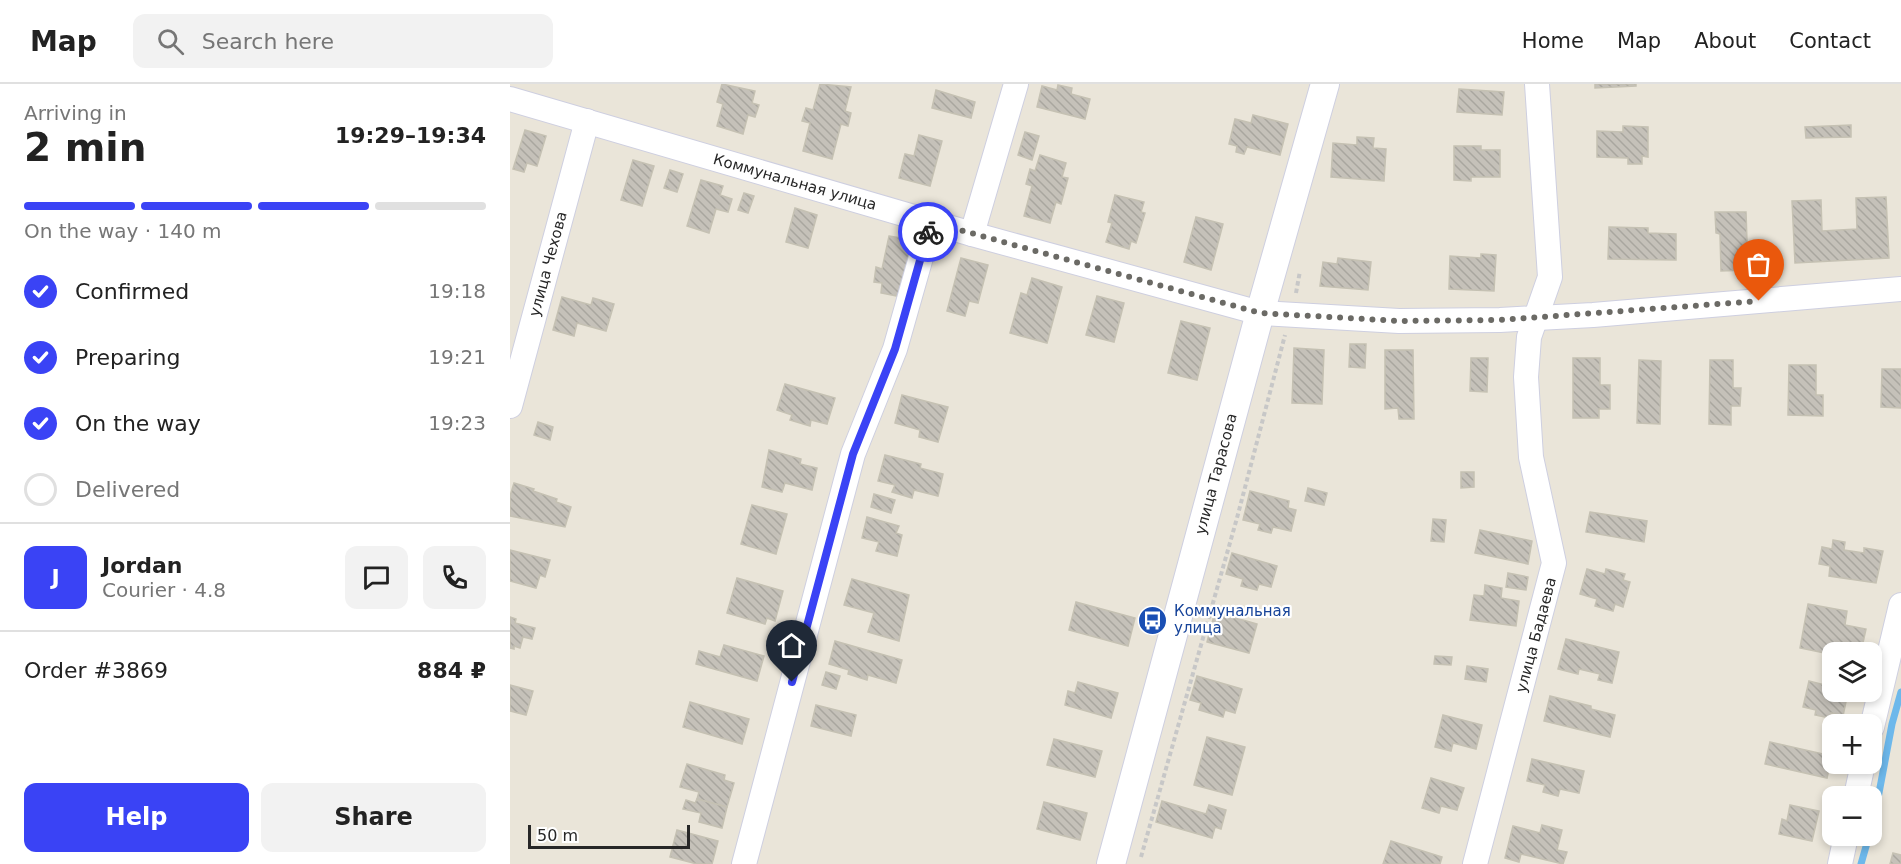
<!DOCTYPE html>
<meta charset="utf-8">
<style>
:root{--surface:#fff;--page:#f2f2f2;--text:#222;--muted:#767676;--line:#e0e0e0;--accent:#3a43f5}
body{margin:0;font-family:"DejaVu Sans",sans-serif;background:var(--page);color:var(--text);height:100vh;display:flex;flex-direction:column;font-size:22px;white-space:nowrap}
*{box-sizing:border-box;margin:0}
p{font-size:20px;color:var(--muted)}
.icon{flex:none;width:33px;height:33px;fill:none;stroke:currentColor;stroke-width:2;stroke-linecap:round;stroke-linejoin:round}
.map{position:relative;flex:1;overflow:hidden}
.panel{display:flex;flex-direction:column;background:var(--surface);width:510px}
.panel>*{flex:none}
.tools{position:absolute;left:1312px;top:558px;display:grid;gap:12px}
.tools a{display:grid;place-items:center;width:60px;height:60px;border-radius:12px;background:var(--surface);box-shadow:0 3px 9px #0003;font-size:30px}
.scale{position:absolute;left:18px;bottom:15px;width:162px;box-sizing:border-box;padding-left:6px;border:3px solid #272727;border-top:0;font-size:16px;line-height:21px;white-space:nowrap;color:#272727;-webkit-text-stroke:4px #fff;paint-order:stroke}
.pin{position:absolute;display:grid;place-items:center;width:51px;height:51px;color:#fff;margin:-62px -26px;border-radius:50% 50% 50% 0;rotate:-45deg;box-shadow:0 0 6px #0007}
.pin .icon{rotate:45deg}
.courier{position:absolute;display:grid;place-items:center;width:60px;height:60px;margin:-30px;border:4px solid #3a43f5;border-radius:50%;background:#fff;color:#222;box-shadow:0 2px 8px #0007}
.overview em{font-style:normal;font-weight:800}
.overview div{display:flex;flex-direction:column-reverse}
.overview{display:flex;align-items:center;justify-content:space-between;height:102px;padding:0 24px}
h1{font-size:39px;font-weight:800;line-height:45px}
.bar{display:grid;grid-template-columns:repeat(4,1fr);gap:9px 6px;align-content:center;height:72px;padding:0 24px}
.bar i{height:8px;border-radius:4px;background:var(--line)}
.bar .current{background:var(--accent)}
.bar p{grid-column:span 4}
.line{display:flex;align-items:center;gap:15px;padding:0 24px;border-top:2px solid var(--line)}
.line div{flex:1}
.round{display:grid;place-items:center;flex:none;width:63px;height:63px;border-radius:12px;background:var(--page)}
ol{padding:0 24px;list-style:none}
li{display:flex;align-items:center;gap:18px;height:66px}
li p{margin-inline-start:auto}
li .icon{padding:6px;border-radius:50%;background:var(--accent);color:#fff;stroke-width:4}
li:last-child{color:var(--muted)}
li i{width:33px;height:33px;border:3px solid var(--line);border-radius:50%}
.cta{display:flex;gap:12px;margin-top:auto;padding:12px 24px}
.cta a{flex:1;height:69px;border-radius:12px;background:var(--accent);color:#fff;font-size:24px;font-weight:800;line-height:69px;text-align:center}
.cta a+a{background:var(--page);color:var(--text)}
header{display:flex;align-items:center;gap:36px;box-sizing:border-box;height:84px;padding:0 30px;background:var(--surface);border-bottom:2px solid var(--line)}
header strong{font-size:28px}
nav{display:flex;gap:33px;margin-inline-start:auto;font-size:21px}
.search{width:420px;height:54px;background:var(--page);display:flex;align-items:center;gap:15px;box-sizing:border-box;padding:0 21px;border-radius:12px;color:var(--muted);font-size:22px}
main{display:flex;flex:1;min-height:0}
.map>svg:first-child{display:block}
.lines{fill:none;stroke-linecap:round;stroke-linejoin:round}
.stream{stroke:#6db8eb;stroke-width:7}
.building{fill:url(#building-back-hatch);stroke:#c5c1b3;stroke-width:1.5}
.minor-casing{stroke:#cecfe0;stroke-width:26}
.tertiary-casing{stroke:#cecfe0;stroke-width:30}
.path{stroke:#c7c7c7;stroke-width:4;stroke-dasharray:4.5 3;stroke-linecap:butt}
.minor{stroke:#fff;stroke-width:24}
.tertiary{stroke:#fff;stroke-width:28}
.done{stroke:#6b6a65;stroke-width:6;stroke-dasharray:0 10.8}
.route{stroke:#3a43f5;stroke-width:8}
.labels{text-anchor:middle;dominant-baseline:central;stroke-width:4.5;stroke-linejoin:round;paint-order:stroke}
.street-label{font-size:15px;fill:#272727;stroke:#fff}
.transit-label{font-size:15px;fill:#164399;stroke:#fff;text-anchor:start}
</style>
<header>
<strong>Map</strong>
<div class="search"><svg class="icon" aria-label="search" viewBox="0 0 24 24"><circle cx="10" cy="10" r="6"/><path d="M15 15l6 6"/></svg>Search here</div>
<nav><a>Home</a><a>Map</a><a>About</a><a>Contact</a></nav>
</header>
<main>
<section class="panel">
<div class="overview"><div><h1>2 min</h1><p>Arriving in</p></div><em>19:29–19:34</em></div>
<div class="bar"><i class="current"></i><i class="current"></i><i class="current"></i><i></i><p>On the way · 140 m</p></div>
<ol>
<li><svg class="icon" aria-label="check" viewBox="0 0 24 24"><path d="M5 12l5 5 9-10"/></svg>Confirmed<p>19:18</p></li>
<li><svg class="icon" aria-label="check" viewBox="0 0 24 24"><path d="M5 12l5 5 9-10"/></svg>Preparing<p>19:21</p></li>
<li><svg class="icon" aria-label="check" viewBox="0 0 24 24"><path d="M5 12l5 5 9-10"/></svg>On the way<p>19:23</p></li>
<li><i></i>Delivered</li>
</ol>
<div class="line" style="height:108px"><b class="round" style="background:var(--accent);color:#fff">J</b><div><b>Jordan</b><p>Courier · 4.8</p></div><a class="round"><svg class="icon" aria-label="chat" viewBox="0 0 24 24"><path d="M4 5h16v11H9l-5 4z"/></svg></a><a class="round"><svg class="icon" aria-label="phone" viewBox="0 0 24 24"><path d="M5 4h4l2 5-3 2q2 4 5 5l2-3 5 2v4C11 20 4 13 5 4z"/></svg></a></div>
<div class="line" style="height:78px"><div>Order #3869</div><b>884 ₽</b></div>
<div class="cta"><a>Help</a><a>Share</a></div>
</section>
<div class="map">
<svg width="1391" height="780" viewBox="0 0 1391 780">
<defs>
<pattern id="building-back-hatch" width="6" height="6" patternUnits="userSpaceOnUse" patternTransform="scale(1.5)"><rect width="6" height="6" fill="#c5c1b9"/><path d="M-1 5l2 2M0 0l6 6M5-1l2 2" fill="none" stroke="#a9a69f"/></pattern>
</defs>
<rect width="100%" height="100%" fill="#eae5d9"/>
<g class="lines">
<g class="stream">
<polyline points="1362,746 1382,640 1391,608"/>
<polyline points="1351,780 1359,752"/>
</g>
</g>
<g class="building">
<polygon points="212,0 245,7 242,19 249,21 245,33 238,31 233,50 207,42 213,20 207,18"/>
<polygon points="310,0 341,3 335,27 341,29 338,42 331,40 322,75 293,67 300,39 292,37 296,24 303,26"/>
<polygon points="1085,0 1126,0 1126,2 1085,4"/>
<polygon points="548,1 562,4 561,10 580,15 575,35 527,23 532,2 547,6"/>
<polygon points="949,5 994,8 992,31 947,28"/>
<polygon points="426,6 465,18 461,34 422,24"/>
<polygon points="743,31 778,40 770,71 737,63 734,70 726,68 727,62 719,60 725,35 741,39"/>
<polygon points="1341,41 1341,53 1296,54 1295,43"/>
<polygon points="1113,42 1138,43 1138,73 1132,72 1132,80 1118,80 1118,74 1087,73 1087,47 1113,48"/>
<polygon points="15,46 36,52 27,82 17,79 14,88 3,85"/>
<polygon points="515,48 529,52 522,76 508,71"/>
<polygon points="409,51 432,57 420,102 389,94 395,70 404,72"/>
<polygon points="847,53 864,54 863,64 876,65 874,97 821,93 823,59 847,61"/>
<polygon points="944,62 971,62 971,66 990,66 990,93 961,93 961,97 944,96"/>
<polygon points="530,71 556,79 552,93 558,94 551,120 546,118 540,139 514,132 522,102 516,100 520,85 525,87"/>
<polygon points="123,76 144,82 132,122 111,116"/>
<polygon points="160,86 173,90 167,108 154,104"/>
<polygon points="191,96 213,102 210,111 222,115 218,128 206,125 199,149 177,142"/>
<polygon points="234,109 244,112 238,129 228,126"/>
<polygon points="605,111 634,118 631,128 635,129 626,159 621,157 619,165 596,158 602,139 598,138"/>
<polygon points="1376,113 1379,174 1285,179 1282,117 1311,116 1312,147 1347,145 1346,114"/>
<polygon points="285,124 307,131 298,164 276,158"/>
<polygon points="1205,128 1236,128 1238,186 1211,187 1210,150 1206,149"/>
<polygon points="686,133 713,140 701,186 674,178"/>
<polygon points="1099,143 1138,144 1138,149 1166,150 1166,176 1098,175"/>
<polygon points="379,152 403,156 392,213 371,209 372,199 364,198 366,183 372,185"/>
<polygon points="971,170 986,171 984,207 939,205 940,172 971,174"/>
<polygon points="451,174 478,181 468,219 459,217 455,232 437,227"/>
<polygon points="828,174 861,178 858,206 810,202 813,178 827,180"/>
<polygon points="522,194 552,203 537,259 500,249 511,209 517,211"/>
<polygon points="587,212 614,219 604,258 576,251"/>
<polygon points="52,213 81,221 83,214 104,220 96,247 67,239 64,252 43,246"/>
<polygon points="671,237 700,244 687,296 658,289"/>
<polygon points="840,260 856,260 855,284 839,283"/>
<polygon points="784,264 814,266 812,320 782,319"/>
<polygon points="875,266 903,266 904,335 889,335 888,324 875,325"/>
<polygon points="961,274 978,274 977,308 960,307"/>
<polygon points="1063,274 1090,274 1090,301 1100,301 1100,325 1089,325 1089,334 1063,334"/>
<polygon points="1129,276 1151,277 1150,340 1127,339"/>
<polygon points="1200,276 1223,276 1223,304 1231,304 1230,322 1221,322 1221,341 1199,340"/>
<polygon points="1279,281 1306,281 1306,311 1313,311 1313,332 1278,331"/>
<polygon points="1372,285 1391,285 1391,324 1371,323"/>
<polygon points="275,300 325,314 317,340 301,336 300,342 280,336 282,331 267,326"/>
<polygon points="392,311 438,323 428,358 409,353 410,346 385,339"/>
<polygon points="28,338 43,343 40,356 24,351"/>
<polygon points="259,366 291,375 290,380 307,384 302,406 275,399 272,408 252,403"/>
<polygon points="375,371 411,380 410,384 433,390 428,412 404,406 402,414 382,408 385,401 368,397"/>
<polygon points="951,388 964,388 964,403 951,404"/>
<polygon points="4,399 24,405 23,407 47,415 46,418 61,423 55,443 0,432 0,412"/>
<polygon points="798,404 817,409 814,421 795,417"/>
<polygon points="740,407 779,417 778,424 786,426 781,447 763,443 761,449 748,446 750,440 733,436"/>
<polygon points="364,410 385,416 381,429 361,423"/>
<polygon points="242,421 277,430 266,470 231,460"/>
<polygon points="1080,428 1137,437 1134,458 1076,448"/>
<polygon points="357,433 389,442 386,449 392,451 387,472 366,467 369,458 352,454"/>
<polygon points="923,435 936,436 934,458 921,457"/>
<polygon points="970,446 1022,457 1018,480 965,469"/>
<polygon points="1323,456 1335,458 1334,466 1354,469 1354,464 1373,467 1366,499 1319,492 1320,482 1309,480 1312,463 1322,465"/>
<polygon points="0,466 40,476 35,493 30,491 26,504 0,497"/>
<polygon points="722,469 767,482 761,503 749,500 747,506 731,502 733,495 716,490"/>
<polygon points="1077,485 1095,490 1096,485 1115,490 1113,496 1120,498 1113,523 1105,520 1103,527 1085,522 1087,515 1070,510"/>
<polygon points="998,489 1018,493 1016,506 996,503"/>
<polygon points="227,494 273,507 265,537 257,534 255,540 217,529"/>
<polygon points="342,495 399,511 389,557 358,548 364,529 334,521"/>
<polygon points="975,501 992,504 991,514 1009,517 1006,542 960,536 964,511 974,512"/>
<polygon points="566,518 625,534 618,562 559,546"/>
<polygon points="1298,520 1337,527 1335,541 1356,545 1351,568 1316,562 1315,569 1290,564"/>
<polygon points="705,528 747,540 739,569 697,558"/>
<polygon points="0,533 6,535 5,539 25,544 22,555 13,553 10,564 4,562 4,565 0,564"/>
<polygon points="1056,555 1109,568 1102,599 1088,596 1090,590 1069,585 1068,590 1048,585"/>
<polygon points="325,557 392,576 386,599 358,591 357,596 338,590 339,586 319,580"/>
<polygon points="214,561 254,572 247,597 186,580 189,567 210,573"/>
<polygon points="925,572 942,573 941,581 924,580"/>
<polygon points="957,582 978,585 976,598 955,595"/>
<polygon points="316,588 330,592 326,605 312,601"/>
<polygon points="687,592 732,605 725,629 715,626 713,633 689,626 691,619 680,616"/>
<polygon points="1299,597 1323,603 1323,608 1338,608 1333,632 1321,629 1320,634 1305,631 1306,626 1293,623"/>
<polygon points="568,598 608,609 601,634 555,621 558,607 565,609"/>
<polygon points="0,601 23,607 16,631 0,627"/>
<polygon points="1040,612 1081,622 1081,625 1105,631 1100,653 1034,637"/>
<polygon points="180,618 239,635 232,660 173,643"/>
<polygon points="306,621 346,631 341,652 301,642"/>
<polygon points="933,631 972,641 966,665 943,659 941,667 925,663"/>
<polygon points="697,653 735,663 722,711 684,701"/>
<polygon points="544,655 592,667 585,693 537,681"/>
<polygon points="1260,658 1322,672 1317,694 1255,680"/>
<polygon points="1022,675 1074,687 1069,709 1050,705 1048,712 1033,708 1035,701 1017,697"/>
<polygon points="177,680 215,691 214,696 224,699 217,723 187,715 189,708 170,703"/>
<polygon points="921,694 954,704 947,726 931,722 929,729 912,724"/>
<polygon points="187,715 217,723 212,744 189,738 191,729 173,725 176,716 185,719"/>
<polygon points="652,717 696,730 699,721 716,726 711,745 705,743 702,754 646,738"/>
<polygon points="534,718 577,729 570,756 527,745"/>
<polygon points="1280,721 1309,727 1302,757 1269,750 1272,735 1277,737"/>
<polygon points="1032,741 1052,746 1047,766 1057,768 1053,780 1011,770 1009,778 995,774 1003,742 1030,749"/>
<polygon points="167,746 208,757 202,780 187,780 160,773"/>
<polygon points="881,757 932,773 930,780 873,780"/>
<polygon points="1383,769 1391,771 1391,780 1380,780"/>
</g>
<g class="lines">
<defs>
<g id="minor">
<polyline points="0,15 462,150 750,229 889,237 990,236 1083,231 1391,205"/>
<polyline points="462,150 506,0"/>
<polyline points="0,322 77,37"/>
<polyline points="1362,643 1391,521"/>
<polyline points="1346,712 1353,680"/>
<polyline points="234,780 343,370 385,265 421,138"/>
<polyline points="965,780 1044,479 1021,373 1016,293 1019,253 1040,193 1027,0"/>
<polyline points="1330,780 1336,752"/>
</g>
<polyline id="tertiary" points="601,780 750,229 815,0"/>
</defs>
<use href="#minor" class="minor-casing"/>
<use href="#tertiary" class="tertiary-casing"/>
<g class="path">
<polyline points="786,209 790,187"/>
<polyline points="631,773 727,434 775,251"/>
</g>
<use href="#minor" class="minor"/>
<use href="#tertiary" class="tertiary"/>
</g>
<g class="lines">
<polyline class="done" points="418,148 421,138 750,229 889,237 990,236 1249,217"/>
<polyline class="route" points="282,598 343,370 385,265 418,148"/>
</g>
<defs>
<symbol id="bus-disc" viewBox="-11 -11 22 22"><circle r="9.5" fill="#1a4fb4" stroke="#fff"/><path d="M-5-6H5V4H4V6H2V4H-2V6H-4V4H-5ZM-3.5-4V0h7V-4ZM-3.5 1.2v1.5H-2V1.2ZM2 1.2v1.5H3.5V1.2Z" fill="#fff"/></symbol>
</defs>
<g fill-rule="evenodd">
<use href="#bus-disc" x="626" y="520" width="33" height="33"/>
</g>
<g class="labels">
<g class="street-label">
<text transform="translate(285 98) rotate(16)">Коммунальная улица</text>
<text transform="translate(38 180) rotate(-75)">улица Чехова</text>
<text transform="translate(706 390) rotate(-75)">улица Тарасова</text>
<text transform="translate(1026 551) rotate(-75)">улица Бадаева</text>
</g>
<g class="transit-label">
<text x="664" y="527">Коммунальная<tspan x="664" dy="17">улица</tspan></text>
</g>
</g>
</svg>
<div class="tools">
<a><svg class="icon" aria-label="layers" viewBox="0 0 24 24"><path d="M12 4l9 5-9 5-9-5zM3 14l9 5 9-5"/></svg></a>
<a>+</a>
<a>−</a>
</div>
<div class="scale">50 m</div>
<div class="pin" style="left:1249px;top:217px;background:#ea580c"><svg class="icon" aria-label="bag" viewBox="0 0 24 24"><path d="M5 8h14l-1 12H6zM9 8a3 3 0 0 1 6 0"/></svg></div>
<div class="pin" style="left:282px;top:598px;background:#1f2937"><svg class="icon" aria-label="home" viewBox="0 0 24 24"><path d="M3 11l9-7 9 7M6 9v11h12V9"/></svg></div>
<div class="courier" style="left:418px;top:148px"><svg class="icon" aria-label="bike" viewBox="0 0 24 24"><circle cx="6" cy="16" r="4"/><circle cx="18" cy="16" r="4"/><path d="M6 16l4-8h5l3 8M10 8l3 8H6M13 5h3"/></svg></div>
</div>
</main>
